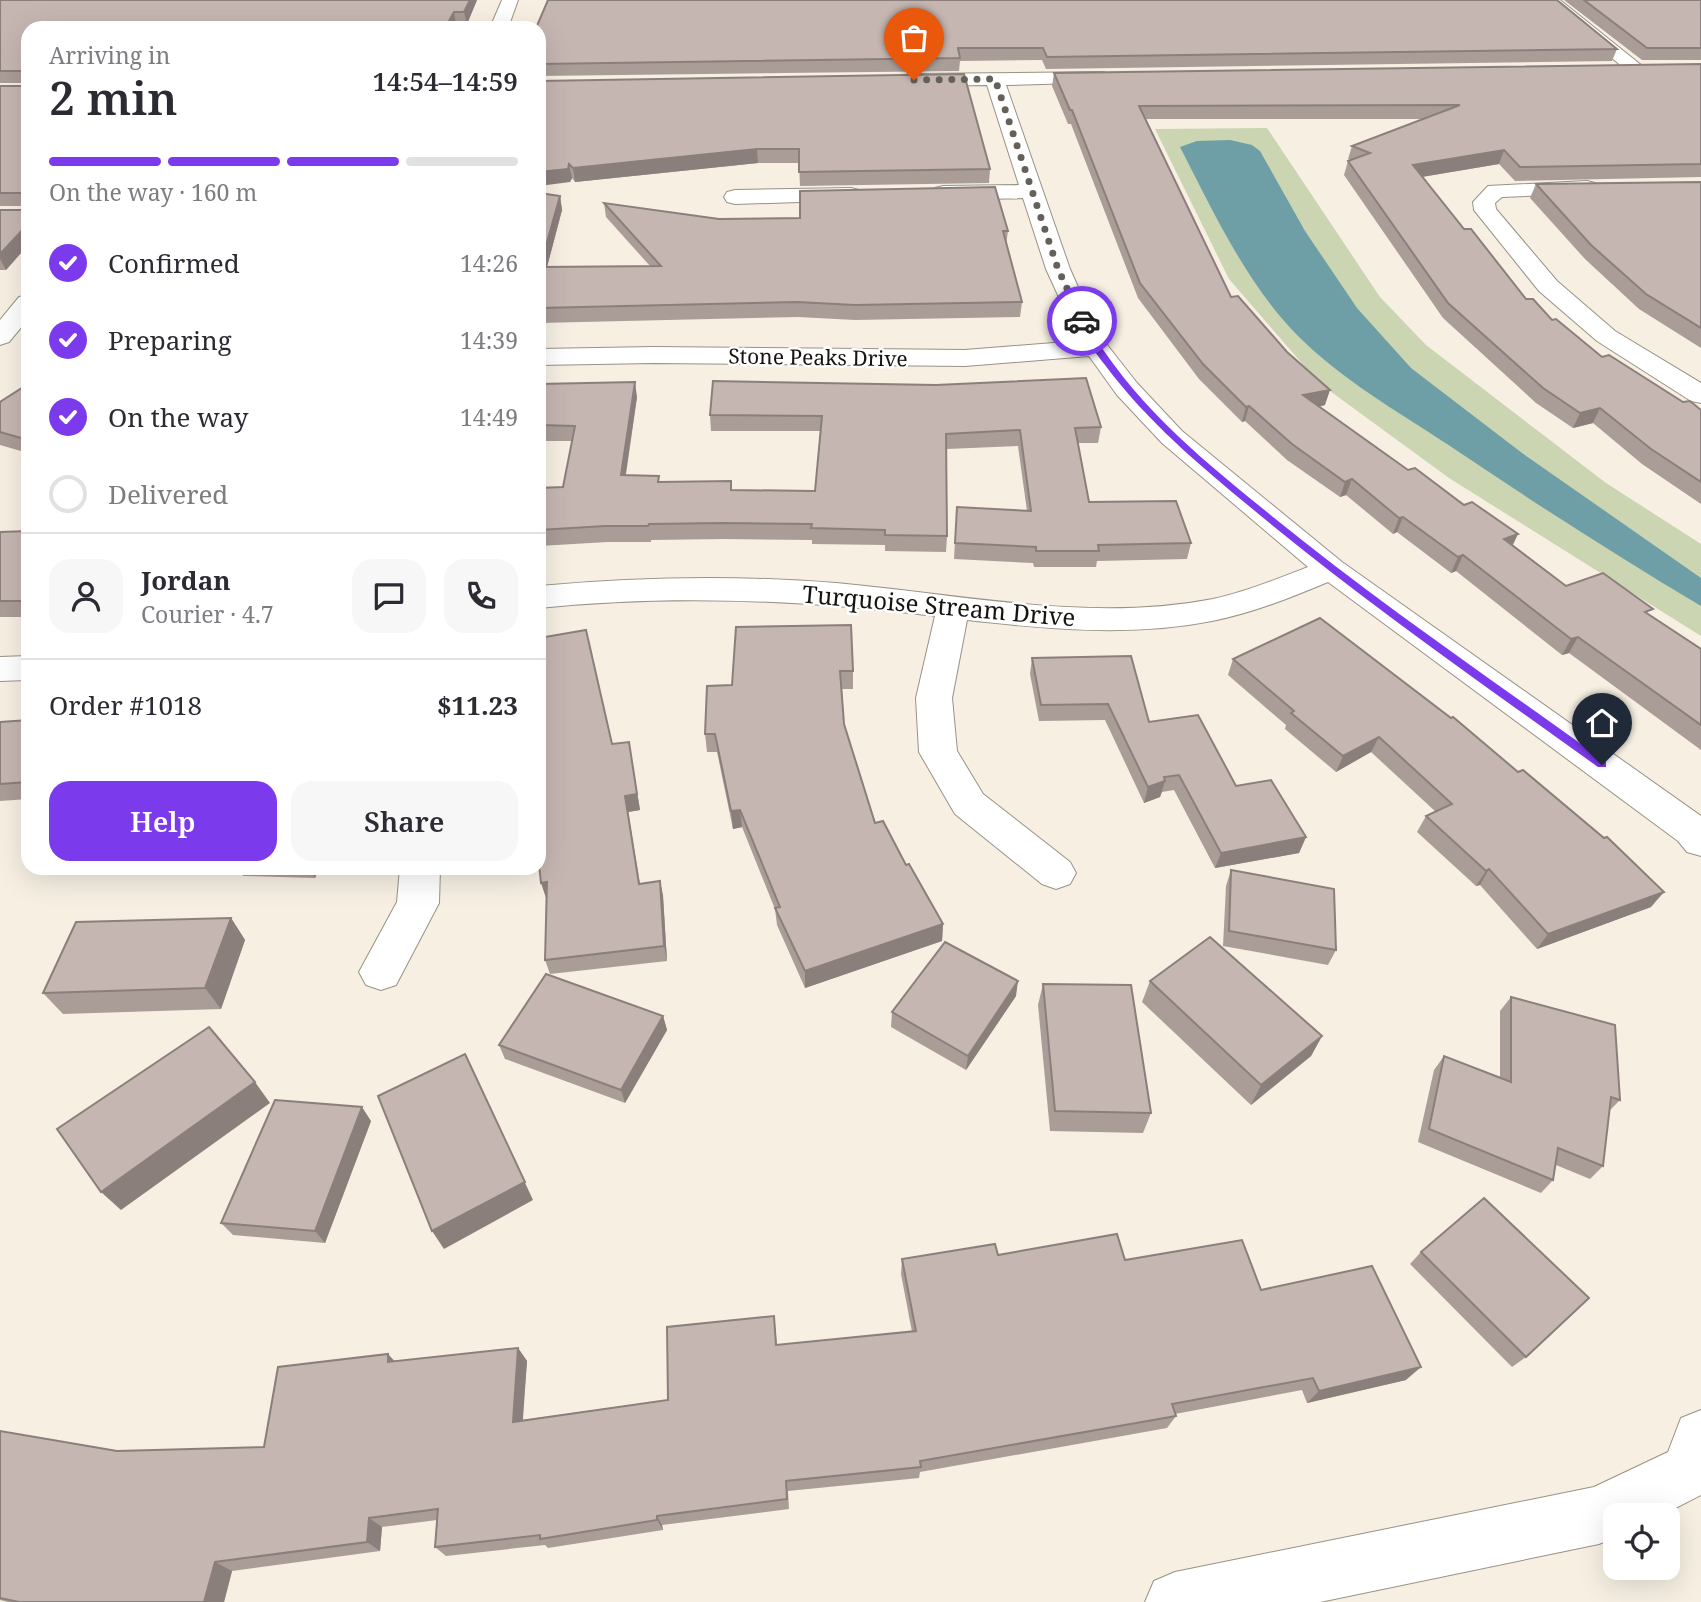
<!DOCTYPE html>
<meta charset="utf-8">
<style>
:root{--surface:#fff;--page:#f7f7f7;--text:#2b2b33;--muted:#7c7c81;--line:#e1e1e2;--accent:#7c3aed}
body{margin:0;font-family:"Noto Serif",serif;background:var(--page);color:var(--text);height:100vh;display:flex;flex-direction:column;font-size:26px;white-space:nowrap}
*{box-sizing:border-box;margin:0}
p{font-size:23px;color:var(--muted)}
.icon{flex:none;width:38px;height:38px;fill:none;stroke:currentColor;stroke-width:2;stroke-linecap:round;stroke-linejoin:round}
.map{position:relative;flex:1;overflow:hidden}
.panel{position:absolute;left:21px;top:21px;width:525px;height:854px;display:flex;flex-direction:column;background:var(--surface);border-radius:21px;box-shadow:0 7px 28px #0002}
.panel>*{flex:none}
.buttons{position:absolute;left:1603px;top:1503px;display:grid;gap:14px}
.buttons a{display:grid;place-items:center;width:77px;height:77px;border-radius:14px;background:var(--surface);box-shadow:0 7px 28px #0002;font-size:35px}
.pin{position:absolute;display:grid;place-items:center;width:60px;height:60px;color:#fff;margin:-72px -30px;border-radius:50% 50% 50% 0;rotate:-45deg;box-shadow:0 0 7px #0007}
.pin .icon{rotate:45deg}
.courier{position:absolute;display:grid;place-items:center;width:70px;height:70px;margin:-35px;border:5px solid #7c3aed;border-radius:50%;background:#fff;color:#222;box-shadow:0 2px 9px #0007}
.overview em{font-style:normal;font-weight:600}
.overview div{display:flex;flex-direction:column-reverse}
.overview{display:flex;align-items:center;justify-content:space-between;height:119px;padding:0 28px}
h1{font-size:46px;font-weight:600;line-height:52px}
.bar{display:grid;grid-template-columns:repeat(4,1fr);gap:10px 7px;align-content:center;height:84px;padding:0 28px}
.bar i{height:9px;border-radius:5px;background:var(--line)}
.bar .on{background:var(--accent)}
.bar p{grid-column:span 4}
.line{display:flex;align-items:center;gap:18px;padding:0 28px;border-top:2px solid var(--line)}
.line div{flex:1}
.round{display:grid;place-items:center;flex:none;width:74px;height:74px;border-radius:21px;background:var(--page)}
ol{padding:0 28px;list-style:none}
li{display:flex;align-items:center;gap:21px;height:77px}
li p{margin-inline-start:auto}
li .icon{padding:7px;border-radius:50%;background:var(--accent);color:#fff;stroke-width:4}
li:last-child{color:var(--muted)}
li i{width:38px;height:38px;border:4px solid var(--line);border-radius:50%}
.primary-button{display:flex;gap:14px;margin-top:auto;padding:14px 28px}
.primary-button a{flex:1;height:80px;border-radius:21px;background:var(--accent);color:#fff;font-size:28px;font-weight:600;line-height:80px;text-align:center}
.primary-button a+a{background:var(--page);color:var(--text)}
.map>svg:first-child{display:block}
.green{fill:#cbd5b2}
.water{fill:#6e9fa6}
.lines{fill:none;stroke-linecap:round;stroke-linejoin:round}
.street-casing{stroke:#989286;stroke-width:2}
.street{fill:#fff;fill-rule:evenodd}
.wall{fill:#aa9d98}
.shaded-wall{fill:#8b7f7c}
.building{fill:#c6b6b1;stroke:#8b7f7c;stroke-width:2}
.route{fill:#7c3aed}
.done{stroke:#64615a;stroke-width:7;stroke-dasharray:0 12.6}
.labels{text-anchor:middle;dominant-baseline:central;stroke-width:5;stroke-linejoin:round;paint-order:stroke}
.far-street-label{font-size:21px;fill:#161410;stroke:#fff}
.street-label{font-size:24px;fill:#161410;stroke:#fff}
</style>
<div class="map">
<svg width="1701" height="1602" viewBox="0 0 1701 1602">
<rect width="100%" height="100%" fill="#f6efe2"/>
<polygon class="green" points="1267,128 1380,297 1426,345 1606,483 1701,544 1701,636 1449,478 1319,383 1229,279 1155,129"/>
<path class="water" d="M1230,140L1252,145L1260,151L1305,231L1357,308L1411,368L1522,453L1701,578V606C1615,555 1530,500 1447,444C1395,410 1341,379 1297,335C1246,283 1213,211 1180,147L1197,141Z"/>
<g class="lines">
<defs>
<g id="street">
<polygon points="502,0 518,0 508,28 490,28"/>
<polygon points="1542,0 1560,0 1646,69 1644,73 1630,73"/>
<path d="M1104,72L1113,78L1111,82L1006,85L1070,269L1086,305L1108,346L1137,383L1182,431L1342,562L1701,816V856L1687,852L1678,841L1328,582C1290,598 1252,613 1212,621C1132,637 1047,629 967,620L952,698L957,751L983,794L1070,862L1076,873L1070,884L1056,889L1042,884L955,814L919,752L916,698L935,616C802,600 672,594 539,608V586C638,577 737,575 836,583C959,594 1090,623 1213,599C1245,592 1277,579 1308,567L1162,443L1117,395L1089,356L965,366L653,363L539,365V349L653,347L965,350L1079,341L1046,269L1023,198L943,200L935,198L932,193L935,188L943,186L1019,185L987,85L912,86L903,80L912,74Z"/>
<polygon points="1587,181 1595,183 1598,188 1595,193 1502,197 1495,203 1496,209 1557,281 1615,331 1701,383 1701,403 1691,401 1597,341 1539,291 1474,210 1473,202 1488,186"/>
<polygon points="851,188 859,190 862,195 859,200 735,204 727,202 724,197 727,192 735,190"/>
<polygon points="28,295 28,319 9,342 0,345 0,320 19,297"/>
<polygon points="28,656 28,680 0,681 0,657"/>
<polygon points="400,868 440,868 439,903 396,985 381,990 366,985 359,972 397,902"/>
<polygon points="1701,1410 1701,1495 1660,1516 1615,1516 1615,1537 1599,1544 1320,1602 1145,1602 1154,1581 1175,1572 1594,1487 1668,1452 1681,1418"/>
</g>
</defs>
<use href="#street" class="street-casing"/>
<use href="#street" class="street"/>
</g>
<g class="wall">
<polygon points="0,0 477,0 467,24 456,24 454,28 28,28 28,245 6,270 0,270 0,210 23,210 23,206 0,206 0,86 24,86 24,83 0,83"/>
<polygon points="1564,0 1701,0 1701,60 1642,60"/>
<polygon points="539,28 1617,49 1612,61 1046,69 1042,60 960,61 959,71 539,76"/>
<polygon points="1701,64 1701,177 1515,181 1499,164 1422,177 1464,229 1526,299 1602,357 1683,402 1701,410 1701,504 1642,464 1593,423 1573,428 1536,403 1443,318 1344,175 1348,161 1350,160 1348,159 1352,146 1425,119 1146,119 1231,297 1325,405 1319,407 1513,545 1566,586 1649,615 1701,649 1701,750 1569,653 1562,655 1456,571 1451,573 1397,532 1393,534 1346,495 1340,497 1287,460 1245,421 1242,422 1199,379 1138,298 1071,124 1068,124 1052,86 1054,73"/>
<polygon points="539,81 990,169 989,183 800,186 799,163 758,163 575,182 572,178 570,182"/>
<polygon points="1701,182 1701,348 1639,309 1585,259 1530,198 1536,184"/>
<polygon points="539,193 560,196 562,210 547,267 650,266 606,217 604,203 719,219 1008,231 1006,245 1022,302 1020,317 855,320 798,317 539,323"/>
<polygon points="713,381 1101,427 1098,443 1078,443 1089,502 1191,543 1187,559 1097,561 1096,567 1034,567 1033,563 954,559 957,507 1027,511 1018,446 947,449 947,536 946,552 885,551 885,545 812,544 812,540 724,539 651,540 651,542 608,542 539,546 539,488 563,487 572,441 539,441 539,384 637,397 626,475 660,482 732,490 815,491 821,431 711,431 710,415"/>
<polygon points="28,384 28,453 0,445 0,402"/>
<polygon points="28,531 28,617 0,617 0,532"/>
<polygon points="1320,618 1651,907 1537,949 1480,885 1476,886 1417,832 1426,816 1436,812 1371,752 1336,772 1285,729 1286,725 1228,675 1233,659"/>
<polygon points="736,627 853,671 853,689 842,689 844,724 875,823 906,865 943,924 942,941 805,988 777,925 775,909 742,827 733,829 717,752 707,752 705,734 732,685"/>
<polygon points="1032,658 1149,722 1306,837 1299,853 1215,868 1174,790 1162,792 1160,797 1144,803 1105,720 1039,721 1030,674"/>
<polygon points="28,720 28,799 0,801 0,722"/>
<polygon points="629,742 640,810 628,812 640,884 660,881 663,896 667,961 550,974 545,960 546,898 612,744"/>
<polygon points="238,868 319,868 315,878 243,876"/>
<polygon points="1231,870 1336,950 1328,965 1223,946 1226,886"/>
<polygon points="231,918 245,940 221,1009 63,1014 43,993"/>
<polygon points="1150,981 1322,1036 1311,1056 1251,1105 1142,1002"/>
<polygon points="1043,984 1151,1113 1143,1133 1050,1131 1038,1005"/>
<polygon points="1016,996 966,1070 891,1027 892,1012"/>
<polygon points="1511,997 1620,1100 1609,1111 1603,1166 1590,1179 1556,1165 1553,1180 1541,1193 1418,1142 1434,1070 1444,1056 1500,1077 1500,1011"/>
<polygon points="663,1016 667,1030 625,1103 505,1059 499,1045"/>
<polygon points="371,1121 325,1243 233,1235 221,1223"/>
<polygon points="1421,1252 1526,1357 1512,1367 1410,1264"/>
<polygon points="998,1255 1125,1260 1261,1290 1406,1380 1307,1403 1302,1390 1175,1414 1176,1416 1167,1428 920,1472 919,1478 788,1491 789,1509 662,1525 663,1530 548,1548 545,1545 446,1556 435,1547 437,1520 382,1527 380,1551 232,1571 224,1602 8,1602 0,1600 0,1431 117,1451 264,1447 394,1361 518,1348 527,1361 522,1420 668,1400 774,1316 777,1345 912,1332 901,1274 902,1259"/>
</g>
<g class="shaded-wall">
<polygon points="470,0 477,0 467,24 464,12"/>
<polygon points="454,12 456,24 454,28 445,28"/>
<polygon points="757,149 758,163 575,182 573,168"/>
<polygon points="1504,150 1499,164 1409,179 1413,165"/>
<polygon points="569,164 572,178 570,182 539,186 539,172"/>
<polygon points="560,196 562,210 543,282 540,267"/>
<polygon points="28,224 28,245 6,270 0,259 0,254"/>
<polygon points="635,382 637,397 623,491 621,475"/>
<polygon points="1330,390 1325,405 1298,411 1303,395"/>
<polygon points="1249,406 1245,421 1242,422 1246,407"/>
<polygon points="1600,408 1593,423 1573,428 1580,413"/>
<polygon points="1352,479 1346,495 1340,497 1345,482"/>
<polygon points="1403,517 1397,532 1393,534 1399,518"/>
<polygon points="1518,534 1511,549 1504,539"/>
<polygon points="1463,555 1456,571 1451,573 1458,557"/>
<polygon points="1578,637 1569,653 1562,655 1571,639"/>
<polygon points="1379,737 1371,752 1336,772 1343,756"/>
<polygon points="629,742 640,810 628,812 642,899 625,796"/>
<polygon points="1165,781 1160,797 1144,803 1148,787"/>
<polygon points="740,810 742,827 733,829 731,811"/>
<polygon points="1306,837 1299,853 1215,868 1221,853"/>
<polygon points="310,868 319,868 315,878"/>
<polygon points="1489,869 1480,885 1476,886 1486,871"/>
<polygon points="660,881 663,896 667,961 664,946"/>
<polygon points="547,882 551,897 546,898 541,883"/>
<polygon points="1664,892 1651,907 1537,949 1548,934"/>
<polygon points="231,918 245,940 221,1009 205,988"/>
<polygon points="943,924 942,941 805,988 805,971"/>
<polygon points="1018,981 1016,996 966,1070 968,1056"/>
<polygon points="663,1016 667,1030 625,1103 621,1090"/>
<polygon points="1322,1036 1311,1056 1251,1105 1261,1085"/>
<polygon points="475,1075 533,1200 444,1249 432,1231"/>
<polygon points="255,1082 270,1103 121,1210 101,1192"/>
<polygon points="362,1107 371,1121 325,1243 315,1231"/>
<polygon points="518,1348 527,1361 522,1433 513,1422"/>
<polygon points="388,1354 400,1367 388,1362"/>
<polygon points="1421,1367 1406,1380 1307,1403 1319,1391"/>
<polygon points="657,1516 662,1525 663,1530 657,1520"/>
<polygon points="369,1518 382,1527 380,1551 367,1542"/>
<polygon points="215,1562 232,1571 224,1602 204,1602"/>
</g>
<g class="building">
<polygon points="0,0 470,0 464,12 454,12 445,28 28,28 28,224 0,254 0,210 23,210 23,193 0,193 0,86 24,86 24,71 0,71"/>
<polygon points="548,0 1557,0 1617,49 1047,57 1043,48 958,48 960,58 539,64 539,28 536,28"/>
<polygon points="1584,0 1701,0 1701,48 1647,48"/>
<polygon points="1701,64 1701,164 1520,167 1504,150 1413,165 1464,229 1471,229 1526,299 1533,299 1552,320 1556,319 1602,357 1609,355 1683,402 1690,401 1701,410 1701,482 1651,449 1600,408 1580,413 1543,388 1448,303 1348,161 1370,153 1352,146 1460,105 1139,106 1231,297 1238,296 1287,352 1330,390 1303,395 1408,470 1415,468 1464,505 1472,502 1518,534 1504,539 1566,586 1603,573 1653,609 1645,612 1701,649 1701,725 1578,637 1571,639 1463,555 1458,557 1403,517 1399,518 1352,479 1345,482 1292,444 1249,406 1246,407 1203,364 1140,283 1072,110 1070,110 1054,73"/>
<polygon points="964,74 990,169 799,172 799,149 757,149 573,168 569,164 568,169 539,172 539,81"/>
<polygon points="1701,182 1701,328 1646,294 1591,245 1536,184"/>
<polygon points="995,187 1008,231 1003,231 1022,302 855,305 797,302 539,308 539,193 560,196 540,267 661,266 604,203 719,219 800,218 800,191"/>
<polygon points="1086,378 1101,427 1075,428 1089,502 1176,501 1191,543 1098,545 1099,551 1036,551 1036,547 955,543 957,507 1031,511 1020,430 946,434 947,536 885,535 885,530 811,528 812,524 722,523 649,524 648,526 605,526 539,530 539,488 563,487 575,426 539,425 539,384 635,382 621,475 659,476 658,482 731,481 731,490 815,491 822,416 710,415 713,381 936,385"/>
<polygon points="28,384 28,440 0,432 0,402"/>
<polygon points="28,531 28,601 0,601 0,532"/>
<polygon points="1320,618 1451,718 1453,717 1518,772 1523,770 1604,838 1607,837 1664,892 1548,934 1489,869 1486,871 1426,816 1452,804 1379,737 1343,756 1291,713 1294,711 1233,659"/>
<polygon points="851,625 853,671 840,671 844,724 875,823 883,821 906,865 909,864 943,924 805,971 775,908 780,907 740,810 731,811 715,734 705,734 707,686 732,685 736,627"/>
<polygon points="586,630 612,744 629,742 637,794 625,796 639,884 660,881 664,946 545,960 547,882 541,883 539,864 539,638"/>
<polygon points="1131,656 1149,722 1198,715 1236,786 1271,780 1306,837 1221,853 1179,775 1164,777 1165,781 1148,787 1108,704 1041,705 1032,658"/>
<polygon points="28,720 28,782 0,784 0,722"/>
<polygon points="1231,870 1334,889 1336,950 1229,931"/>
<polygon points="231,918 205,988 43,993 76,922"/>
<polygon points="1210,937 1322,1036 1261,1085 1150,981"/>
<polygon points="945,942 1018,981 968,1056 892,1012"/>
<polygon points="546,974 663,1016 621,1090 499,1045"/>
<polygon points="1043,984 1131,985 1151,1113 1055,1111"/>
<polygon points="1511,997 1615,1025 1620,1100 1611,1097 1603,1166 1558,1148 1553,1180 1429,1129 1444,1056 1511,1082"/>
<polygon points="209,1027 255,1082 101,1192 57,1129"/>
<polygon points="465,1054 525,1182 432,1231 378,1096"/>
<polygon points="275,1100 362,1107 315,1231 221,1223"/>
<polygon points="1484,1198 1589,1298 1526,1357 1421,1252"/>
<polygon points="1117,1234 1125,1260 1242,1240 1261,1290 1372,1266 1421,1367 1319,1391 1313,1378 1172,1404 1176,1416 920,1461 921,1467 786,1481 787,1499 657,1516 657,1520 540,1539 540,1535 435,1547 438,1509 369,1518 367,1542 215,1562 204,1602 19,1602 0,1598 0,1431 117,1451 264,1447 278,1367 388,1354 388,1362 518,1348 513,1422 668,1400 667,1327 774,1316 776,1345 916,1331 902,1259 995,1244 998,1255"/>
</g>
<path class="route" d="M1079,320H1084C1136,407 1196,454 1273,517C1380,604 1494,681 1606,762V767H1598C1484,685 1369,605 1261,516C1204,469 1149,424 1105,365C1095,352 1081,335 1079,320Z"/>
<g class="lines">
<polyline class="done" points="914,80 995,79 1058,269 1082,321"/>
</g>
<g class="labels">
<g class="far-street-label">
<text transform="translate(818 357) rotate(1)">Stone Peaks Drive</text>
</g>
<g class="street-label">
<text transform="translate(939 605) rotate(5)">Turquoise Stream Drive</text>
</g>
</g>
</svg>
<div class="buttons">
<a><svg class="icon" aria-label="locate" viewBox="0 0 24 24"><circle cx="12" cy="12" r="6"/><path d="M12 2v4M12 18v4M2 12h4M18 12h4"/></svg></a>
</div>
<div class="pin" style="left:914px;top:80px;background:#ea580c"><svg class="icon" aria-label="bag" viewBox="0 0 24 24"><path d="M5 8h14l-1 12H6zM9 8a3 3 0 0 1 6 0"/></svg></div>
<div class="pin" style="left:1602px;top:765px;background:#1f2937"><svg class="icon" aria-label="home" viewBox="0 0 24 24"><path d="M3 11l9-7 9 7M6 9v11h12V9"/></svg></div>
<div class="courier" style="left:1082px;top:321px"><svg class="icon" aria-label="car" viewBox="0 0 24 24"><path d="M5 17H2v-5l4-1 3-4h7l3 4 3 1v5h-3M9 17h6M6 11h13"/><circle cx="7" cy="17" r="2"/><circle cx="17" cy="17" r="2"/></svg></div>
<section class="panel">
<div class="overview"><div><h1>2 min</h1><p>Arriving in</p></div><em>14:54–14:59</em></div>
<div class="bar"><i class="on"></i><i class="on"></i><i class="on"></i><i></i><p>On the way · 160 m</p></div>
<ol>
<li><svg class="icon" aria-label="check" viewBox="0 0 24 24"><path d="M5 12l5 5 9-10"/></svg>Confirmed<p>14:26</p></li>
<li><svg class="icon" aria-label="check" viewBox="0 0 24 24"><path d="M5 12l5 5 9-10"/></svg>Preparing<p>14:39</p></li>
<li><svg class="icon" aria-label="check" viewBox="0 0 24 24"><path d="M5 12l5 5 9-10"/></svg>On the way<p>14:49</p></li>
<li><i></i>Delivered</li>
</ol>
<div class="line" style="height:126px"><a class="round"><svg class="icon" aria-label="person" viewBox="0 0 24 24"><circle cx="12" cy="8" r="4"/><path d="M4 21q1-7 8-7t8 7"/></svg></a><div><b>Jordan</b><p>Courier · 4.7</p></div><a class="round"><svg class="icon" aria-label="chat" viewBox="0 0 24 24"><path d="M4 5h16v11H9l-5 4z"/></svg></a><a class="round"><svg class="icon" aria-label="phone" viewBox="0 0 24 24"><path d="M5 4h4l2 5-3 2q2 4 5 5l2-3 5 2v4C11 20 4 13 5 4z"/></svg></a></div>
<div class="line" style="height:91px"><div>Order #1018</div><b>$11.23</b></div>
<div class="primary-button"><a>Help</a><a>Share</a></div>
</section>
</div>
